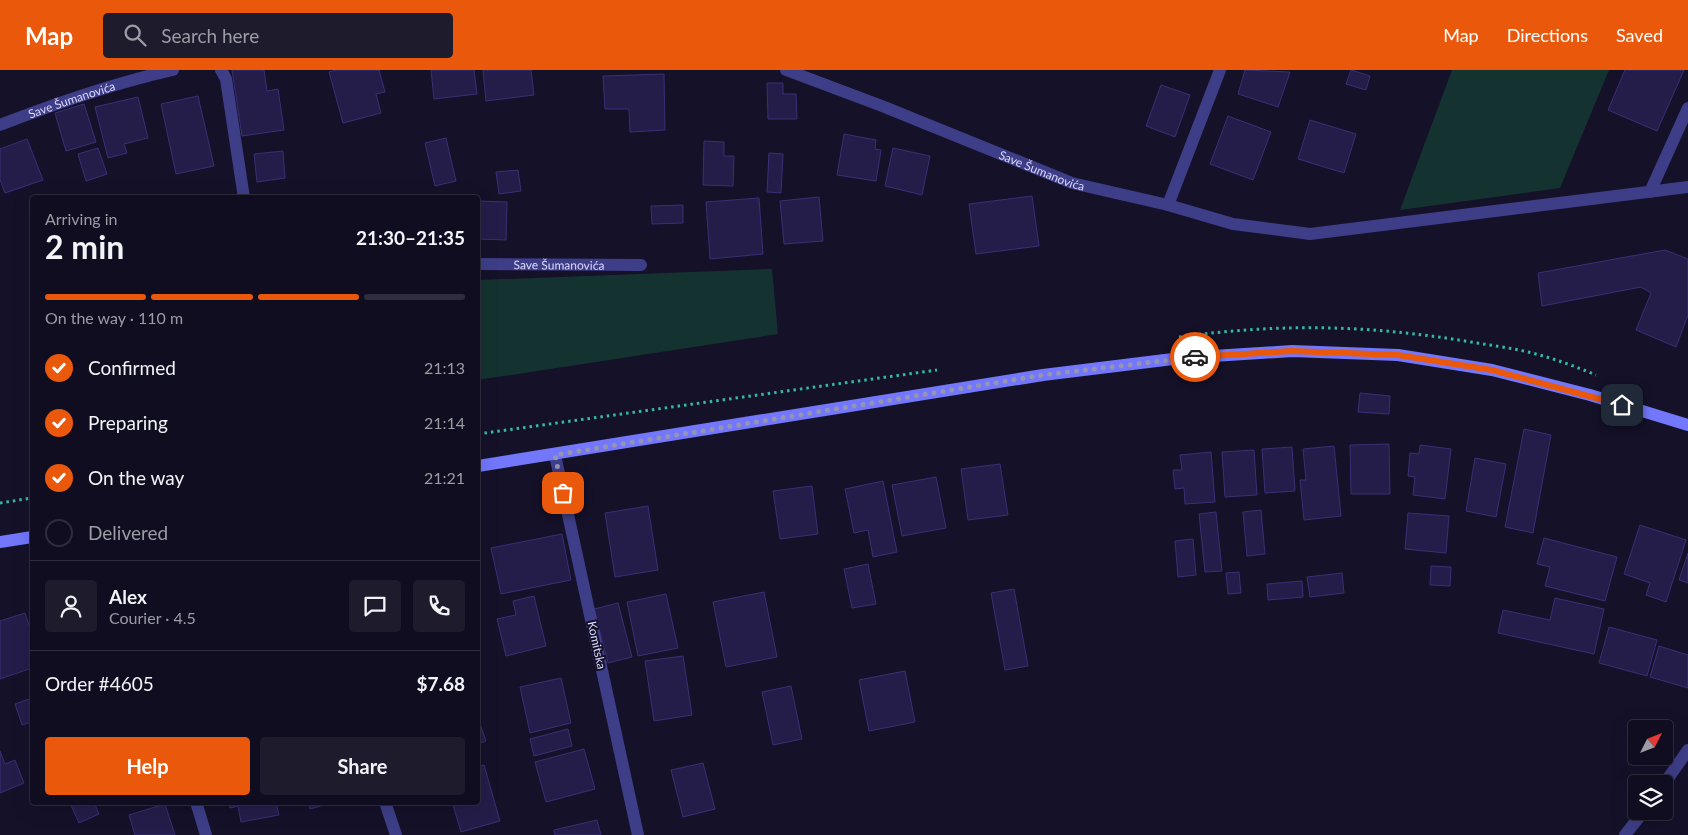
<!DOCTYPE html>
<meta charset="utf-8">
<style>
:root{--surface:#0f0d1f;--page:#1d1b2c;--text:#f1f3f6;--muted:#9b9ca4;--line:#2f2d3d;--accent:#ea580c}
body{margin:0;font-family:Lato,sans-serif;background:var(--page);color:var(--text);height:100vh;display:flex;flex-direction:column;font-size:19px;white-space:nowrap}
*{box-sizing:border-box;margin:0}
p{font-size:16px;color:var(--muted)}
.icon{flex:none;width:28px;height:28px;fill:none;stroke:currentColor;stroke-width:2;stroke-linecap:round;stroke-linejoin:round}
.map{position:relative;flex:1;overflow:hidden}
.panel{position:absolute;left:30px;top:125px;width:450px;height:610px;display:flex;flex-direction:column;background:var(--surface);border-radius:5px;box-shadow:0 5px 20px #0002,0 0 0 1px var(--line)}
.panel>*{flex:none}
.needle{width:32px;rotate:48deg}
.buttons{position:absolute;left:1628px;top:650px;display:grid;gap:10px}
.buttons a{display:grid;place-items:center;width:45px;height:45px;border-radius:5px;background:var(--surface);box-shadow:0 5px 20px #0002,0 0 0 1px var(--line);font-size:25px}
.pin{position:absolute;display:grid;place-items:center;width:42px;height:42px;color:#fff;margin:-21px;border-radius:10px;box-shadow:0 2px 8px #0006}
.courier{position:absolute;display:grid;place-items:center;width:50px;height:50px;margin:-25px;border:4px solid #ea580c;border-radius:50%;background:#fff;color:#222;box-shadow:0 1px 6px #0007}
.head em{font-style:normal;font-weight:700}
.head div{display:flex;flex-direction:column-reverse}
.head{display:flex;align-items:center;justify-content:space-between;height:85px;padding:0 15px}
h1{font-size:32px;font-weight:700;line-height:38px}
.bar{display:grid;grid-template-columns:repeat(4,1fr);gap:8px 5px;align-content:center;height:60px;padding:0 15px}
.bar i{height:6px;border-radius:4px;background:var(--line)}
.bar .current{background:var(--accent)}
.bar p{grid-column:span 4}
.line{display:flex;align-items:center;gap:12px;padding:0 15px;border-top:1px solid var(--line)}
.line div{flex:1}
.round{display:grid;place-items:center;flex:none;width:52px;height:52px;border-radius:5px;background:var(--page)}
ol{padding:0 15px;list-style:none}
li{display:flex;align-items:center;gap:15px;height:55px}
li p{margin-inline-start:auto}
li .icon{padding:5px;border-radius:50%;background:var(--accent);color:#fff;stroke-width:4}
li:last-child{color:var(--muted)}
li i{width:28px;height:28px;border:2px solid var(--line);border-radius:50%}
.action{display:flex;gap:10px;margin-top:auto;padding:10px 15px}
.action a{flex:1;height:58px;border-radius:5px;background:var(--accent);color:#fff;font-size:20px;font-weight:700;line-height:58px;text-align:center}
.action a+a{background:var(--page);color:var(--text)}
header{display:flex;align-items:center;gap:30px;box-sizing:border-box;height:70px;padding:0 25px;background:var(--accent);color:#fff}
header strong{font-size:24px}
nav{display:flex;gap:28px;margin-inline-start:auto;font-size:18px}
.search{width:350px;height:45px;background:var(--page);display:flex;align-items:center;gap:12px;box-sizing:border-box;padding:0 18px;border-radius:5px;color:var(--muted);font-size:19px}
.map>svg:first-child{display:block}
.green{fill:#143330}
.building{fill:#241d4a;stroke:#393075}
.lines{fill:none;stroke-linecap:round;stroke-linejoin:round}
.path{stroke:#32b9a9;stroke-width:3;stroke-dasharray:2.5 4;stroke-linecap:butt}
.service{stroke:#3d3e87;stroke-width:12}
.minor{stroke:#3d3e87;stroke-width:12}
.secondary{stroke:#7277fc;stroke-width:12}
.done{stroke:#9693b3;stroke-width:5;stroke-dasharray:0 9}
.route{stroke:#ea580c;stroke-width:6}
.labels{text-anchor:middle;dominant-baseline:central;stroke-width:4;stroke-linejoin:round;paint-order:stroke}
.street-label{font-size:12px;fill:#dcd9fe;stroke:#141129}
</style>
<header>
<strong>Map</strong>
<div class="search"><svg class="icon" aria-label="search" viewBox="0 0 24 24"><circle cx="10" cy="10" r="6"/><path d="M15 15l6 6"/></svg>Search here</div>
<nav><a>Map</a><a>Directions</a><a>Saved</a></nav>
</header>
<div class="map">
<svg width="1688" height="765" viewBox="0 0 1688 765">
<rect width="100%" height="100%" fill="#141129"/>
<g class="green">
<polygon points="1452,0 1609,0 1560,118 1400,140"/>
<polygon points="772,199 778,264 478,310 478,210"/>
</g>
<g class="building">
<polygon points="232,0 264,0 267,21 278,19 284,60 242,66"/>
<polygon points="336,0 379,0 385,22 376,24 381,43 343,53 329,2"/>
<polygon points="431,0 474,0 477,24 434,29"/>
<polygon points="483,0 531,0 534,25 486,31"/>
<polygon points="1245,0 1290,2 1278,37 1238,24"/>
<polygon points="1351,0 1370,6 1366,20 1346,14"/>
<polygon points="1625,0 1684,0 1657,61 1608,40"/>
<polygon points="664,4 665,60 630,62 629,39 605,39 603,6"/>
<polygon points="767,13 783,13 783,24 796,24 797,49 768,49"/>
<polygon points="1161,15 1190,25 1175,67 1146,56"/>
<polygon points="198,26 214,96 176,104 161,34"/>
<polygon points="138,27 148,68 124,74 127,83 108,88 95,37"/>
<polygon points="84,34 96,72 66,81 55,43"/>
<polygon points="1228,46 1271,62 1253,110 1210,94"/>
<polygon points="1310,50 1356,64 1344,103 1298,89"/>
<polygon points="844,64 876,70 875,79 881,80 876,111 837,105"/>
<polygon points="446,68 456,111 435,116 425,73"/>
<polygon points="27,69 43,110 5,123 0,110 0,79"/>
<polygon points="704,71 724,72 724,86 734,86 733,116 703,115"/>
<polygon points="98,78 107,104 86,111 78,84"/>
<polygon points="893,78 930,86 922,125 885,116"/>
<polygon points="283,81 285,108 257,112 254,84"/>
<polygon points="769,83 783,84 781,123 767,122"/>
<polygon points="518,100 521,121 499,124 496,102"/>
<polygon points="1032,126 1039,176 976,184 969,134"/>
<polygon points="819,127 823,171 784,174 780,131"/>
<polygon points="759,128 763,184 710,189 706,132"/>
<polygon points="478,131 507,132 506,170 478,169"/>
<polygon points="683,135 683,153 652,154 651,136"/>
<polygon points="1665,180 1688,189 1688,245 1676,277 1636,260 1651,223 1641,217 1542,236 1538,203"/>
<polygon points="1360,323 1390,326 1389,344 1358,342"/>
<polygon points="1524,359 1551,365 1533,463 1505,457"/>
<polygon points="1389,374 1390,424 1351,424 1350,375"/>
<polygon points="1420,375 1451,379 1445,429 1413,425 1415,407 1408,406 1410,383 1419,384"/>
<polygon points="1334,376 1341,446 1304,450 1300,410 1306,410 1303,379"/>
<polygon points="1292,377 1295,421 1265,423 1262,379"/>
<polygon points="1254,380 1257,425 1225,427 1222,382"/>
<polygon points="1211,382 1215,432 1185,434 1184,418 1175,419 1173,400 1182,400 1180,385"/>
<polygon points="1475,388 1506,394 1496,447 1466,441"/>
<polygon points="1000,394 1008,445 968,450 961,399"/>
<polygon points="936,407 946,458 902,466 892,415"/>
<polygon points="883,411 897,482 873,487 868,460 854,463 845,419"/>
<polygon points="812,416 818,464 780,469 773,421"/>
<polygon points="648,436 658,500 615,507 605,443"/>
<polygon points="1261,440 1265,484 1247,486 1243,442"/>
<polygon points="1216,442 1222,501 1205,502 1199,444"/>
<polygon points="1408,443 1449,446 1446,483 1405,479"/>
<polygon points="1640,455 1686,470 1666,532 1646,525 1650,513 1624,504"/>
<polygon points="562,464 571,510 501,524 491,478"/>
<polygon points="1544,468 1617,487 1605,531 1545,516 1550,497 1537,494"/>
<polygon points="1193,469 1196,505 1178,507 1175,471"/>
<polygon points="1688,483 1688,513 1679,510"/>
<polygon points="868,494 876,534 852,538 844,499"/>
<polygon points="1431,496 1451,497 1450,516 1430,515"/>
<polygon points="1239,502 1241,523 1228,524 1226,503"/>
<polygon points="1342,503 1344,523 1310,527 1307,507"/>
<polygon points="1302,511 1303,527 1268,530 1267,514"/>
<polygon points="1014,519 1028,596 1005,600 991,523"/>
<polygon points="764,522 777,587 726,597 713,532"/>
<polygon points="666,524 678,578 638,586 627,532"/>
<polygon points="534,526 546,576 506,586 497,549 516,545 513,531"/>
<polygon points="1555,528 1604,539 1594,584 1498,563 1503,540 1550,550"/>
<polygon points="618,533 632,587 608,593 594,539"/>
<polygon points="25,543 32,564 32,598 0,609 0,551"/>
<polygon points="1609,557 1657,570 1647,606 1599,593"/>
<polygon points="1659,576 1688,585 1688,618 1650,607"/>
<polygon points="683,586 692,645 654,651 645,591"/>
<polygon points="905,601 915,652 869,661 859,610"/>
<polygon points="561,608 571,653 530,663 520,617"/>
<polygon points="791,616 802,669 773,675 762,622"/>
<polygon points="32,628 32,652 22,655 15,634"/>
<polygon points="478,648 486,671 478,674"/>
<polygon points="568,659 572,676 534,686 530,669"/>
<polygon points="584,679 595,719 546,732 535,692"/>
<polygon points="0,681 5,694 15,690 24,713 0,723"/>
<polygon points="703,693 715,739 683,747 671,700"/>
<polygon points="484,695 500,751 461,762 452,732 478,732 478,697"/>
<polygon points="94,732 99,744 79,753 70,733"/>
<polygon points="229,732 276,732 279,745 241,752 238,736 230,738"/>
<polygon points="308,732 334,732 310,739"/>
<polygon points="165,734 175,765 135,765 129,745"/>
<polygon points="597,750 601,765 555,765 554,760"/>
</g>
<g class="lines">
<g class="path">
<path d="M1179,267C1281,253 1370,255 1471,272C1495,276 1520,279 1543,286C1561,291 1579,298 1596,305"/>
<polyline points="478,364 937,300"/>
<polyline points="0,433 32,428"/>
</g>
<g class="service">
<polyline points="1650,122 1688,38"/>
<polyline points="1168,135 1233,154 1310,164 1688,117"/>
</g>
<g class="minor">
<polyline points="221,0 226,9 244,128"/>
<path id="s1" d="M786,0L882,36L1072,113L1168,135L1220,0"/>
<path id="s2" d="M0,55C57,33 114,13 173,0"/>
<path id="s3" d="M478,194L641,195"/>
<polyline points="555,385 638,765"/>
<polyline points="1664,714 1688,680"/>
<polyline points="196,732 206,765"/>
<polyline points="385,732 396,765"/>
<polyline points="1625,765 1644,741"/>
</g>
<g class="secondary">
<polyline points="478,396 1043,305 1181,288 1292,281 1398,285 1492,300 1590,325 1688,355"/>
<polyline points="0,472 32,467"/>
</g>
</g>
<g class="lines">
<polyline class="done" points="563,423 555,385 1043,305 1195,287"/>
<polyline class="route" points="1195,287 1292,281 1398,285 1492,300 1622,335"/>
</g>
<g class="labels">
<g class="street-label">
<text stroke="none"><textPath href="#s2" startOffset="76">Save Šumanovića</textPath></text>
<text stroke="none"><textPath href="#s1" startOffset="275">Save Šumanovića</textPath></text>
<text stroke="none"><textPath href="#s3" startOffset="81">Save Šumanovića</textPath></text>
<text transform="translate(597 575) rotate(78)">Komitska</text>
</g>
</g>
</svg>
<div class="buttons">
<a><svg class="needle" viewBox="-14 -14 28 28"><path d="M0-13l5 13h-10z" fill="#e53935"/><path d="M0 13l5-13h-10z" fill="#9b9ca4"/></svg></a>
<a><svg class="icon" aria-label="layers" viewBox="0 0 24 24"><path d="M12 4l9 5-9 5-9-5zM3 14l9 5 9-5"/></svg></a>
</div>
<div class="pin" style="left:563px;top:423px;background:#ea580c"><svg class="icon" aria-label="bag" viewBox="0 0 24 24"><path d="M5 8h14l-1 12H6zM9 8a3 3 0 0 1 6 0"/></svg></div>
<div class="pin" style="left:1622px;top:335px;background:#1f2937"><svg class="icon" aria-label="home" viewBox="0 0 24 24"><path d="M3 11l9-7 9 7M6 9v11h12V9"/></svg></div>
<div class="courier" style="left:1195px;top:287px"><svg class="icon" aria-label="car" viewBox="0 0 24 24"><path d="M5 17H2v-5l4-1 3-4h7l3 4 3 1v5h-3M9 17h6M6 11h13"/><circle cx="7" cy="17" r="2"/><circle cx="17" cy="17" r="2"/></svg></div>
<section class="panel">
<div class="head"><div><h1>2 min</h1><p>Arriving in</p></div><em>21:30–21:35</em></div>
<div class="bar"><i class="current"></i><i class="current"></i><i class="current"></i><i></i><p>On the way · 110 m</p></div>
<ol>
<li><svg class="icon" aria-label="check" viewBox="0 0 24 24"><path d="M5 12l5 5 9-10"/></svg>Confirmed<p>21:13</p></li>
<li><svg class="icon" aria-label="check" viewBox="0 0 24 24"><path d="M5 12l5 5 9-10"/></svg>Preparing<p>21:14</p></li>
<li><svg class="icon" aria-label="check" viewBox="0 0 24 24"><path d="M5 12l5 5 9-10"/></svg>On the way<p>21:21</p></li>
<li><i></i>Delivered</li>
</ol>
<div class="line" style="height:90px"><a class="round"><svg class="icon" aria-label="person" viewBox="0 0 24 24"><circle cx="12" cy="8" r="4"/><path d="M4 21q1-7 8-7t8 7"/></svg></a><div><b>Alex</b><p>Courier · 4.5</p></div><a class="round"><svg class="icon" aria-label="chat" viewBox="0 0 24 24"><path d="M4 5h16v11H9l-5 4z"/></svg></a><a class="round"><svg class="icon" aria-label="phone" viewBox="0 0 24 24"><path d="M5 4h4l2 5-3 2q2 4 5 5l2-3 5 2v4C11 20 4 13 5 4z"/></svg></a></div>
<div class="line" style="height:65px"><div>Order #4605</div><b>$7.68</b></div>
<div class="action"><a>Help</a><a>Share</a></div>
</section>
</div>
